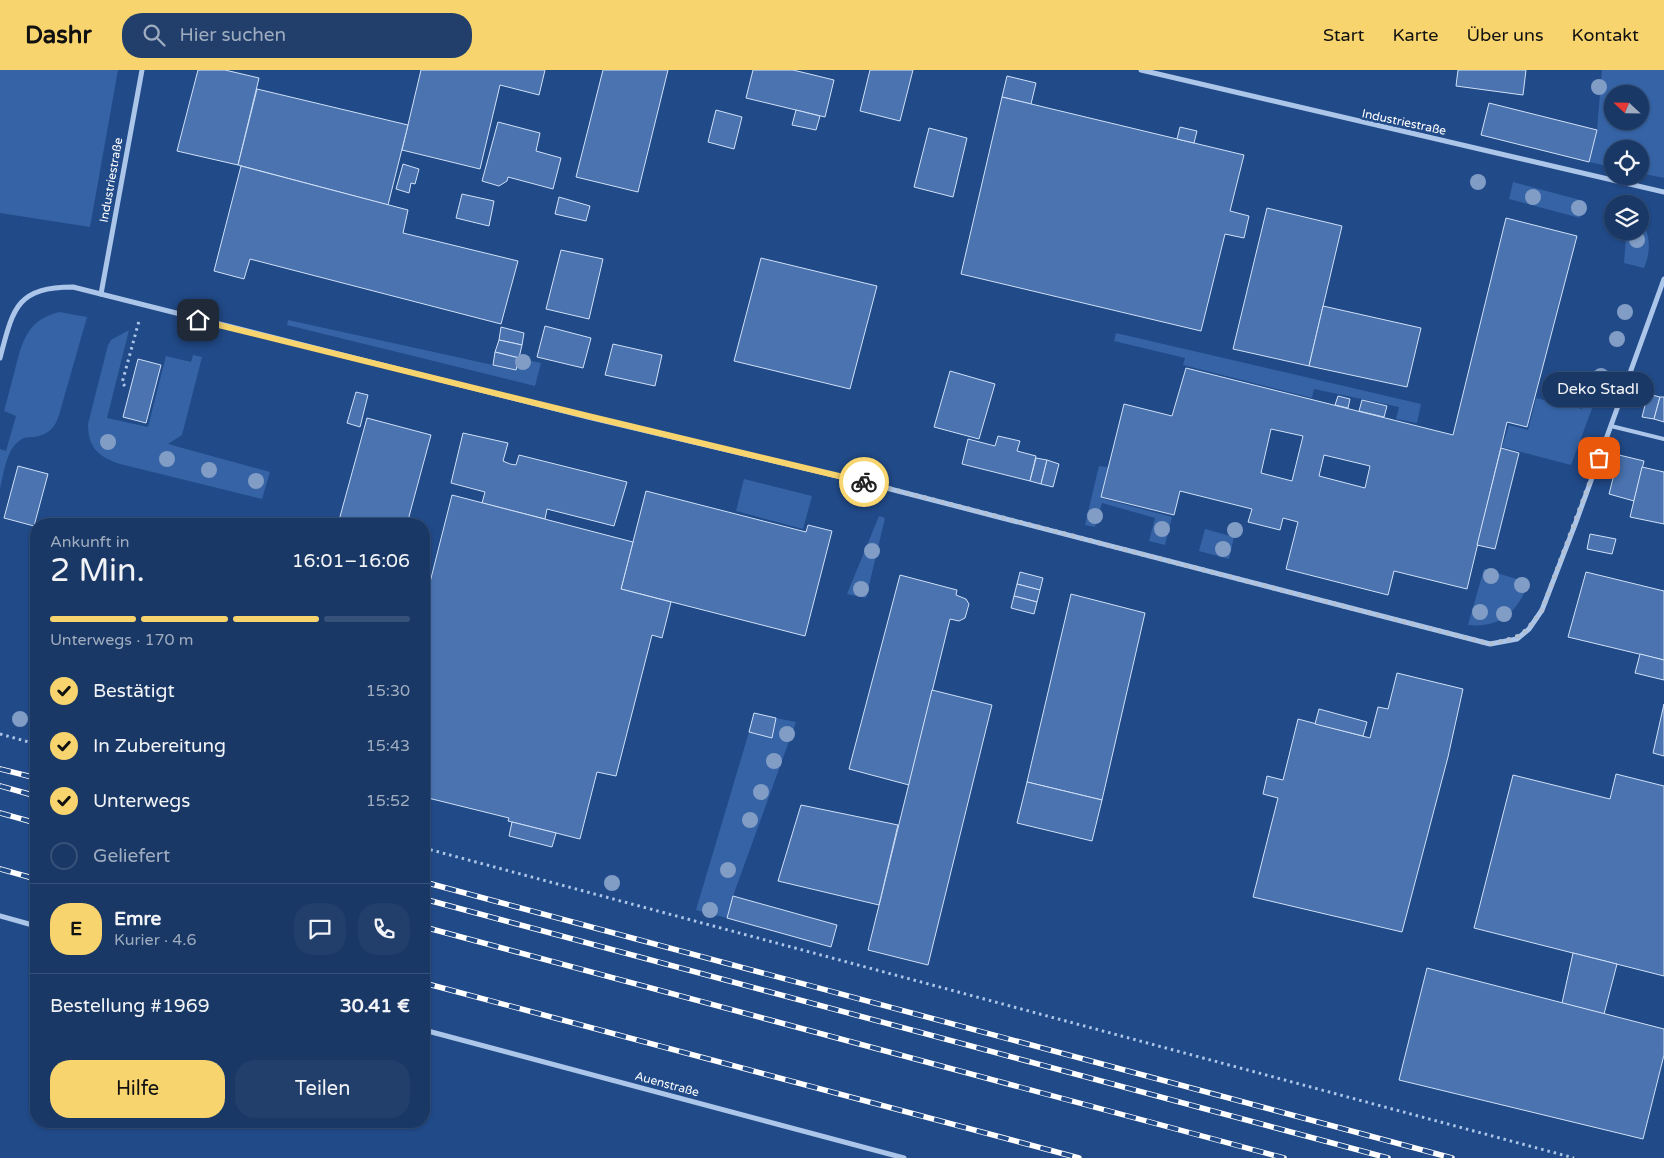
<!DOCTYPE html>
<html lang="de">
<meta charset="utf-8">
<style>
:root{--surface:#193866;--page:#223f6c;--text:#f1f3f6;--muted:#9facbf;--line:#37527a;--accent:#f7d46d}
body{margin:0;font-family:"Varela Round",sans-serif;background:var(--page);color:var(--text);height:100vh;display:flex;flex-direction:column;font-size:19px;white-space:nowrap}
*{box-sizing:border-box;margin:0}
p{font-size:16px;color:var(--muted)}
.icon{flex:none;width:28px;height:28px;fill:none;stroke:currentColor;stroke-width:2;stroke-linecap:round;stroke-linejoin:round}
.map{position:relative;flex:1;overflow:hidden}
.details{position:absolute;left:30px;top:448px;width:400px;height:610px;display:flex;flex-direction:column;background:var(--surface);border-radius:20px;box-shadow:0 1px 4px #0004,0 0 0 1px var(--line)}
.details>*{flex:none}
.needle{width:32px;rotate:292deg}
.buttons{position:absolute;left:1604px;top:15px;display:grid;gap:10px}
.buttons a{display:grid;place-items:center;width:45px;height:45px;border-radius:50%;background:var(--surface);box-shadow:0 1px 4px #0004,0 0 0 1px var(--line);font-size:25px}
.pin{position:absolute;display:grid;place-items:center;width:42px;height:42px;color:#fff;margin:-21px;border-radius:10px;box-shadow:0 2px 8px #0006}
.courier{position:absolute;display:grid;place-items:center;width:50px;height:50px;margin:-25px;border:4px solid #f7d46d;border-radius:50%;background:#fff;color:#222;box-shadow:0 1px 6px #0007}
.bubble{position:absolute;height:35px;border-radius:18px;background:var(--surface);box-shadow:0 1px 4px #0004,0 0 0 1px var(--line);font-size:16px;font-weight:600;line-height:35px;text-align:center}
.head em{font-style:normal;font-weight:600}
.head div{display:flex;flex-direction:column-reverse}
.head{display:flex;align-items:center;justify-content:space-between;height:85px;padding:0 20px}
h1{font-size:32px;font-weight:600;line-height:38px}
.bar{display:grid;grid-template-columns:repeat(4,1fr);gap:8px 5px;align-content:center;height:60px;padding:0 20px}
.bar i{height:6px;border-radius:4px;background:var(--line)}
.bar .on{background:var(--accent)}
.bar p{grid-column:span 4}
.line{display:flex;align-items:center;gap:12px;padding:0 20px;border-top:1px solid var(--line)}
.line div{flex:1}
.round{display:grid;place-items:center;flex:none;width:52px;height:52px;border-radius:20px;background:var(--page)}
ol{padding:0 20px;list-style:none}
li{display:flex;align-items:center;gap:15px;height:55px}
li p{margin-inline-start:auto}
li .icon{padding:5px;border-radius:50%;background:var(--accent);color:#111;stroke-width:4}
li:last-child{color:var(--muted)}
li i{width:28px;height:28px;border:2px solid var(--line);border-radius:50%}
.button{display:flex;gap:10px;margin-top:auto;padding:10px 20px}
.button a{flex:1;height:58px;border-radius:20px;background:var(--accent);color:#111;font-size:20px;font-weight:600;line-height:58px;text-align:center}
.button a+a{background:var(--page);color:var(--text)}
header{display:flex;align-items:center;gap:30px;box-sizing:border-box;height:70px;padding:0 25px;background:var(--accent);color:#111}
header strong{font-size:24px}
nav{display:flex;gap:28px;margin-inline-start:auto;font-size:18px}
.search{width:350px;height:45px;background:var(--page);display:flex;align-items:center;gap:12px;box-sizing:border-box;padding:0 18px;border-radius:20px;color:var(--muted);font-size:19px}
.map>svg:first-child{display:block}
.green{fill:#3563a5;fill-rule:evenodd}
.building{fill:#4a73b0;stroke:#d0e1f8;fill-rule:evenodd}
.lines{fill:none;stroke-linecap:round;stroke-linejoin:round}
.path{stroke:#acc6ea;stroke-width:3;stroke-dasharray:2.5 4;stroke-linecap:butt}
.service{stroke:#acc6ea;stroke-width:4}
.minor{stroke:#acc6ea;stroke-width:5}
.rail-casing{stroke:#fff;stroke-width:5.5}
.rail{stroke:#214a88;stroke-width:4;stroke-dasharray:11;stroke-linecap:butt}
.tree{fill:#819dc6}
.done{stroke:#b1c0d5;stroke-width:5;stroke-dasharray:0 9}
.route{stroke:#f7d46d;stroke-width:6}
.labels{text-anchor:middle;dominant-baseline:central;stroke-width:5;stroke-linejoin:round;paint-order:stroke}
.street-label{font-size:12px;fill:#fff;stroke:#214a88}
</style>
<header>
<strong>Dashr</strong>
<div class="search"><svg class="icon" aria-label="search" viewBox="0 0 24 24"><circle cx="10" cy="10" r="6"/><path d="M15 15l6 6"/></svg>Hier suchen</div>
<nav><a>Start</a><a>Karte</a><a>Über uns</a><a>Kontakt</a></nav>
</header>
<div class="map">
<svg width="1664" height="1088" viewBox="0 0 1664 1088">
<rect width="100%" height="100%" fill="#214a88"/>
<g class="green">
<polygon points="0,0 118,0 90,157 0,143"/>
<path d="M1602,0H1664V108L1640,103V79H1612V97L1589,92L1597,60ZM1612,24H1640V51H1612Z"/>
<polygon points="1513,112 1584,131 1580,148 1509,129"/>
<path d="M1640,150C1651,164 1651,181 1644,198L1624,193L1626,168L1621,161H1640Z"/>
<path d="M59,242L87,247L59,345C55,358 48,365 34,367C31,367 25,367 22,369C6,378 4,403 0,419V379L6,381L16,346L4,341C8,327 11,314 15,300C22,272 27,250 59,242Z"/>
<polygon points="288,250 516,300 519,288 541,293 535,316 287,255"/>
<path d="M129,260L107,348L148,357L166,286L191,292L193,285L202,287L182,365L168,374L270,402L262,429L120,394C99,387 88,378 88,354L108,275L111,270Z"/>
<polygon points="1116,263 1421,334 1417,353 1396,349 1399,337 1314,319 1312,328 1183,295 1185,288 1114,271"/>
<polygon points="1594,309 1602,312 1571,395 1502,377 1509,355 1528,360 1536,328 1582,339"/>
<polygon points="1099,396 1108,397 1101,428 1172,447 1165,475 1149,471 1155,448 1102,433 1095,457 1085,455"/>
<polygon points="744,409 812,426 803,459 736,441"/>
<polygon points="879,446 885,448 866,528 847,524"/>
<polygon points="1205,459 1234,467 1229,489 1199,481"/>
<path d="M1484,499L1529,513C1516,543 1501,558 1468,555Z"/>
<polygon points="776,648 796,652 733,826 727,848 696,840 749,662 772,668"/>
</g>
<g class="building">
<polygon points="198,0 225,0 259,8 238,95 177,81"/>
<polygon points="421,0 545,0 539,25 500,15 480,99 402,80"/>
<polygon points="603,0 668,0 638,122 576,107"/>
<polygon points="753,0 793,0 834,10 825,47 746,28"/>
<polygon points="870,0 913,0 900,51 860,41"/>
<polygon points="1458,0 1526,0 1523,25 1456,16"/>
<polygon points="1007,6 1036,13 1031,34 1002,27"/>
<polygon points="257,19 408,55 388,135 238,95"/>
<polygon points="1002,27 1244,85 1230,141 1249,146 1244,168 1225,164 1201,261 961,204"/>
<polygon points="1489,33 1597,60 1589,92 1481,65"/>
<polygon points="716,40 742,47 734,79 708,72"/>
<polygon points="796,40 820,46 816,60 792,55"/>
<polygon points="498,52 540,63 536,81 561,88 553,119 508,107 507,111 499,116 482,111"/>
<polygon points="1180,57 1197,61 1194,73 1177,69"/>
<polygon points="929,58 967,68 953,127 914,117"/>
<polygon points="403,94 419,99 415,114 411,113 409,123 396,119"/>
<polygon points="241,96 408,140 403,163 518,191 501,254 250,189 244,209 214,201"/>
<polygon points="462,124 494,131 489,156 456,148"/>
<polygon points="559,127 590,136 586,151 555,144"/>
<polygon points="1267,138 1342,156 1309,296 1233,279"/>
<path d="M1506,148L1577,166L1527,357L1507,352L1467,519L1394,501L1388,525L1286,499L1298,452L1283,448L1280,460L1248,452L1252,439L1180,421L1174,445L1101,427L1124,334L1172,346L1186,298L1453,365ZM1271,359L1303,366L1292,411L1261,403ZM1324,385L1370,396L1365,418L1319,406Z"/>
<polygon points="561,180 603,189 589,249 546,239"/>
<polygon points="761,188 877,216 850,319 734,291"/>
<polygon points="1323,236 1421,258 1407,317 1309,296"/>
<polygon points="545,256 591,268 583,298 537,287"/>
<polygon points="501,257 524,263 522,275 499,270"/>
<polygon points="499,270 522,275 519,288 495,282"/>
<polygon points="613,274 662,285 655,316 605,305"/>
<polygon points="495,282 519,288 516,300 493,295"/>
<polygon points="138,289 161,295 146,353 123,347"/>
<polygon points="950,301 995,314 979,369 934,357"/>
<polygon points="356,322 368,325 360,357 347,353"/>
<polygon points="1648,324 1660,327 1654,349 1642,347"/>
<polygon points="1338,326 1350,329 1348,338 1335,335"/>
<polygon points="1660,327 1664,327 1664,352 1654,349"/>
<polygon points="1362,330 1387,336 1384,347 1359,341"/>
<polygon points="367,348 431,365 407,454 338,454"/>
<polygon points="463,363 508,373 503,391 510,394 516,395 519,385 627,412 614,456 547,439 545,449 482,433 485,422 451,413"/>
<polygon points="998,366 1020,371 1017,381 1036,386 1030,411 962,394 968,369 995,376"/>
<polygon points="1501,378 1519,383 1495,479 1477,475"/>
<polygon points="1619,385 1644,391 1634,431 1609,424"/>
<polygon points="1036,388 1047,390 1041,414 1030,411"/>
<polygon points="1047,390 1059,394 1053,417 1041,414"/>
<polygon points="18,396 48,404 34,456 4,448"/>
<polygon points="1642,397 1664,402 1664,454 1630,447"/>
<polygon points="646,421 806,462 808,455 832,461 805,566 621,519"/>
<polygon points="452,425 633,472 621,519 671,532 662,568 652,565 616,706 597,702 580,769 508,751 509,748 424,727 424,536"/>
<polygon points="1590,464 1616,469 1612,484 1587,479"/>
<polygon points="1020,502 1043,508 1040,520 1017,514"/>
<polygon points="1586,502 1664,521 1664,590 1568,567"/>
<polygon points="900,505 957,520 956,525 966,529 969,534 965,548 959,551 950,549 909,715 849,699"/>
<polygon points="1017,514 1040,520 1037,532 1014,526"/>
<polygon points="1071,524 1145,543 1102,730 1027,712"/>
<polygon points="1014,526 1037,532 1034,544 1011,538"/>
<polygon points="1640,584 1664,590 1664,610 1635,603"/>
<polygon points="1397,603 1463,619 1448,687 1402,862 1253,827 1278,728 1263,724 1267,706 1283,710 1298,649 1370,668 1378,637 1388,639"/>
<polygon points="932,620 992,635 928,895 868,880"/>
<polygon points="1664,634 1664,686 1653,683"/>
<polygon points="1319,639 1367,652 1363,666 1315,654"/>
<polygon points="754,643 776,648 772,668 749,662"/>
<polygon points="1616,704 1664,716 1664,906 1474,858 1513,705 1610,729"/>
<polygon points="1027,712 1102,730 1092,771 1017,753"/>
<polygon points="801,735 898,755 879,835 778,811"/>
<polygon points="512,752 556,763 552,777 509,766"/>
<polygon points="733,826 837,855 831,877 727,848"/>
<polygon points="1573,883 1617,894 1604,944 1562,933"/>
<polygon points="1427,898 1664,959 1664,985 1643,1069 1399,1010"/>
</g>
<g class="lines">
<g class="path">
<polyline points="125,316 122,313 139,251"/>
<polyline points="0,664 36,674"/>
<polyline points="424,778 1574,1088"/>
</g>
<polyline class="service" points="1611,356 1664,369"/>
<g class="minor">
<polyline points="1141,0 1664,122"/>
<polyline points="101,224 142,0"/>
<path d="M0,288C13,239 16,217 73,217L588,347L863,412L1490,574L1517,569L1529,559L1542,540L1576,452L1664,209"/>
<polyline points="0,846 36,856"/>
<polyline points="424,960 904,1088"/>
</g>
<defs>
<g id="rail">
<polyline points="0,699 36,708"/>
<polyline points="0,716 36,726"/>
<polyline points="0,743 36,753"/>
<polyline points="0,799 36,809"/>
<polyline points="424,812 1452,1088"/>
<polyline points="424,829 1388,1088"/>
<polyline points="424,857 1284,1088"/>
<polyline points="424,913 1079,1088"/>
</g>
</defs>
<use href="#rail" class="rail-casing"/>
<use href="#rail" class="rail"/>
</g>
<g class="tree">
<circle cx="1599" cy="17" r="8"/>
<circle cx="1478" cy="112" r="8"/>
<circle cx="1533" cy="127" r="8"/>
<circle cx="1579" cy="138" r="8"/>
<circle cx="1637" cy="170" r="8"/>
<circle cx="1625" cy="242" r="8"/>
<circle cx="1617" cy="269" r="8"/>
<circle cx="523" cy="292" r="8"/>
<circle cx="1601" cy="306" r="8"/>
<circle cx="1593" cy="327" r="8"/>
<circle cx="108" cy="372" r="8"/>
<circle cx="167" cy="389" r="8"/>
<circle cx="209" cy="400" r="8"/>
<circle cx="256" cy="411" r="8"/>
<circle cx="1095" cy="446" r="8"/>
<circle cx="1162" cy="459" r="8"/>
<circle cx="1235" cy="460" r="8"/>
<circle cx="1223" cy="479" r="8"/>
<circle cx="872" cy="481" r="8"/>
<circle cx="1491" cy="506" r="8"/>
<circle cx="1522" cy="515" r="8"/>
<circle cx="861" cy="519" r="8"/>
<circle cx="1480" cy="542" r="8"/>
<circle cx="1504" cy="544" r="8"/>
<circle cx="20" cy="649" r="8"/>
<circle cx="787" cy="664" r="8"/>
<circle cx="774" cy="691" r="8"/>
<circle cx="761" cy="722" r="8"/>
<circle cx="750" cy="750" r="8"/>
<circle cx="728" cy="800" r="8"/>
<circle cx="612" cy="813" r="8"/>
<circle cx="710" cy="840" r="8"/>
</g>
<g class="lines">
<path class="done" d="M864,412L1490,574C1522,567 1523,567 1542,540L1599,388"/>
<polyline class="route" points="198,250 588,346 864,412"/>
</g>
<g class="labels">
<g class="street-label">
<text transform="translate(1404 52) rotate(12)">Industriestraße</text>
<text transform="translate(111 110) rotate(-80)">Industriestraße</text>
<text transform="translate(667 1014) rotate(15)">Auenstraße</text>
</g>
</g>
</svg>
<div class="buttons">
<a><svg class="needle" viewBox="-14 -14 28 28"><path d="M0-13l5 13h-10z" fill="#e53935"/><path d="M0 13l5-13h-10z" fill="#9facbf"/></svg></a>
<a><svg class="icon" aria-label="locate" viewBox="0 0 24 24"><circle cx="12" cy="12" r="6"/><path d="M12 2v4M12 18v4M2 12h4M18 12h4"/></svg></a>
<a><svg class="icon" aria-label="layers" viewBox="0 0 24 24"><path d="M12 4l9 5-9 5-9-5zM3 14l9 5 9-5"/></svg></a>
</div>
<div class="pin" style="left:1599px;top:388px;background:#ea580c"><svg class="icon" aria-label="bag" viewBox="0 0 24 24"><path d="M5 8h14l-1 12H6zM9 8a3 3 0 0 1 6 0"/></svg></div>
<div class="pin" style="left:198px;top:250px;background:#1f2937"><svg class="icon" aria-label="home" viewBox="0 0 24 24"><path d="M3 11l9-7 9 7M6 9v11h12V9"/></svg></div>
<div class="courier" style="left:864px;top:412px"><svg class="icon" aria-label="bike" viewBox="0 0 24 24"><circle cx="6" cy="16" r="4"/><circle cx="18" cy="16" r="4"/><path d="M6 16l4-8h5l3 8M10 8l3 8H6M13 5h3"/></svg></div>
<div class="bubble" style="left:1542px;top:302px;width:112px">Deko Stadl</div>
<section class="details">
<div class="head"><div><h1>2 Min.</h1><p>Ankunft in</p></div><em>16:01–16:06</em></div>
<div class="bar"><i class="on"></i><i class="on"></i><i class="on"></i><i></i><p>Unterwegs · 170 m</p></div>
<ol>
<li><svg class="icon" aria-label="check" viewBox="0 0 24 24"><path d="M5 12l5 5 9-10"/></svg>Bestätigt<p>15:30</p></li>
<li><svg class="icon" aria-label="check" viewBox="0 0 24 24"><path d="M5 12l5 5 9-10"/></svg>In Zubereitung<p>15:43</p></li>
<li><svg class="icon" aria-label="check" viewBox="0 0 24 24"><path d="M5 12l5 5 9-10"/></svg>Unterwegs<p>15:52</p></li>
<li><i></i>Geliefert</li>
</ol>
<div class="line" style="height:90px"><b class="round" style="background:var(--accent);color:#111">E</b><div><b>Emre</b><p>Kurier · 4.6</p></div><a class="round"><svg class="icon" aria-label="chat" viewBox="0 0 24 24"><path d="M4 5h16v11H9l-5 4z"/></svg></a><a class="round"><svg class="icon" aria-label="phone" viewBox="0 0 24 24"><path d="M5 4h4l2 5-3 2q2 4 5 5l2-3 5 2v4C11 20 4 13 5 4z"/></svg></a></div>
<div class="line" style="height:65px"><div>Bestellung #1969</div><b>30.41 €</b></div>
<div class="button"><a>Hilfe</a><a>Teilen</a></div>
</section>
</div>
